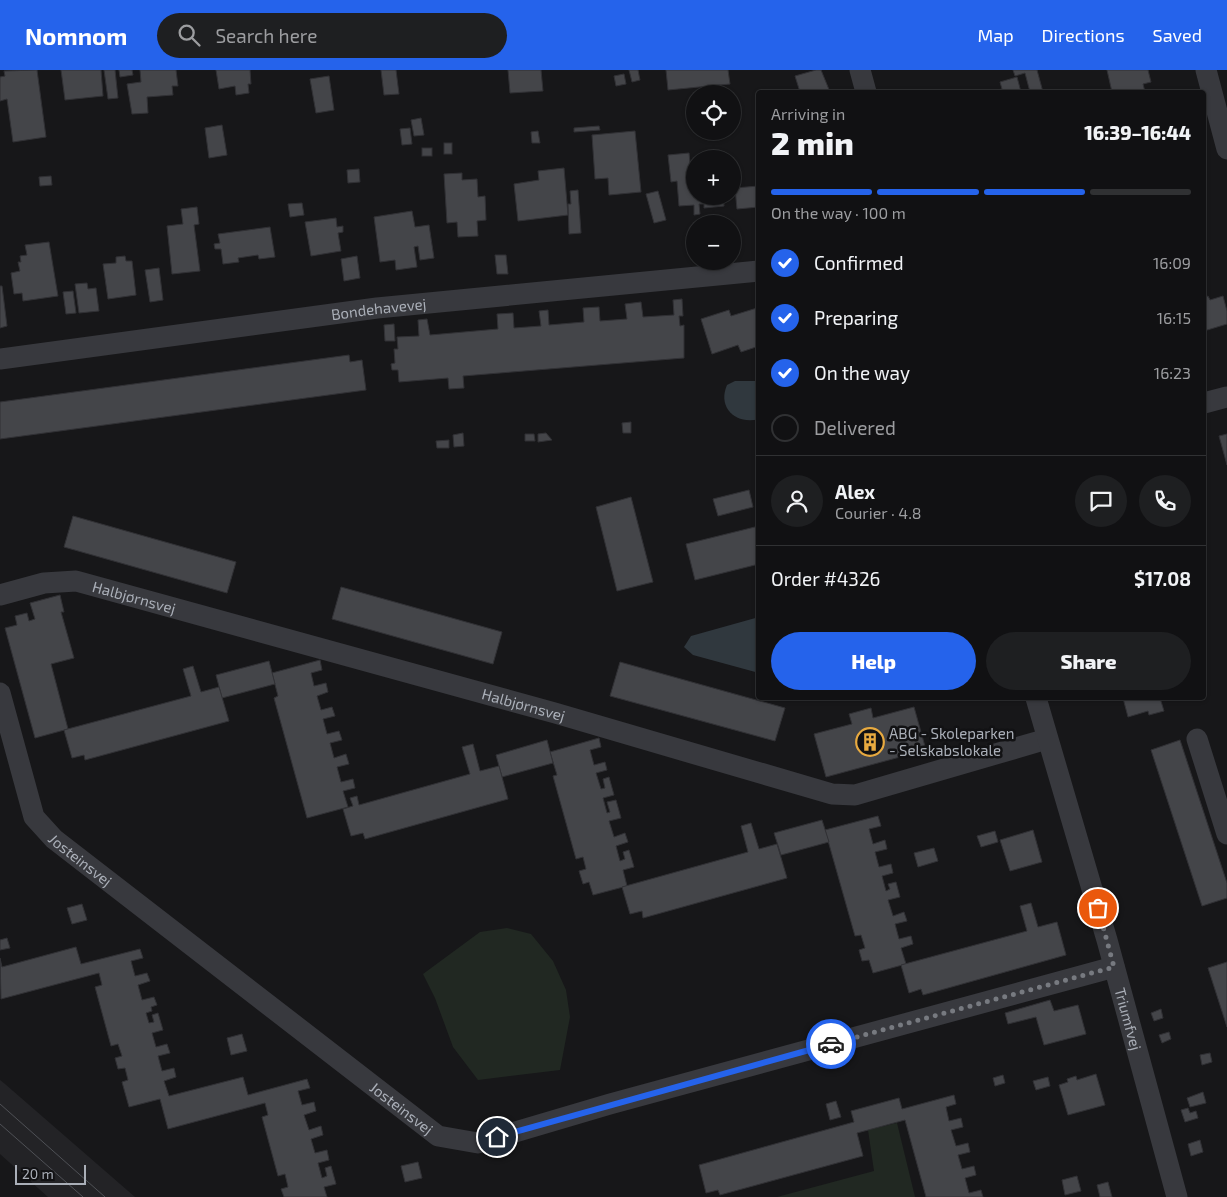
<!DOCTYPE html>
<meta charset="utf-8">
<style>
:root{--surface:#111113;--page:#1e1f21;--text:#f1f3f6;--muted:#9c9da0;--line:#303133;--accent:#2563eb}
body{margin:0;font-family:"Exo 2",sans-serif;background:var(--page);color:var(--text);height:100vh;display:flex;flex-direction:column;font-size:19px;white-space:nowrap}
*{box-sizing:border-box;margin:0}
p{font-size:16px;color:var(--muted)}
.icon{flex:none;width:28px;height:28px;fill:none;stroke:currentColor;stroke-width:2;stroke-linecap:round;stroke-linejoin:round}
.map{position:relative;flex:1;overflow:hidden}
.side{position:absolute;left:756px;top:20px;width:450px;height:610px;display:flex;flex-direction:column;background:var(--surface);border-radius:5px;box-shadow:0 1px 4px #0004,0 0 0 1px var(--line)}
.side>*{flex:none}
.buttons{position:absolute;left:686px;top:15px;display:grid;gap:10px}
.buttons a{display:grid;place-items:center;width:55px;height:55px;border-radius:50%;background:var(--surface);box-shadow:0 1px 4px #0004,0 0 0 1px var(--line);font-size:25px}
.scale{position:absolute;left:15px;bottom:12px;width:71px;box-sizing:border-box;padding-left:5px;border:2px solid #aaafb8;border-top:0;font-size:14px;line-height:18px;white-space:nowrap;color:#aaafb8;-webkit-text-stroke:4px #121214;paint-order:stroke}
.pin{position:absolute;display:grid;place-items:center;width:42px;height:42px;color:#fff;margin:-21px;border:2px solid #fff;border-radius:50%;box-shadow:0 1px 5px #0007}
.courier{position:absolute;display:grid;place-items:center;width:50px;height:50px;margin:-25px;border:4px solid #2563eb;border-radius:50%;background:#fff;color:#222;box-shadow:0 1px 6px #0007}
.summary em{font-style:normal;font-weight:800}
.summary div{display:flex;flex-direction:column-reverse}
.summary{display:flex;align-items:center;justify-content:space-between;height:85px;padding:0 15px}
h1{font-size:32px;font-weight:800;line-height:38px}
.bar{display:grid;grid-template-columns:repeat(4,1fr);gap:8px 5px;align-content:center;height:60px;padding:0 15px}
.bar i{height:6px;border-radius:4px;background:var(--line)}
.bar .active{background:var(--accent)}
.bar p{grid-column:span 4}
.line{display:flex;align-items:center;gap:12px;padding:0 15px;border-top:1px solid var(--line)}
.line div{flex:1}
.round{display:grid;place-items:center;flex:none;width:52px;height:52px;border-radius:26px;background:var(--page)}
ol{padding:0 15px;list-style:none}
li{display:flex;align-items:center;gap:15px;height:55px}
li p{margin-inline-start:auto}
li .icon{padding:5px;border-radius:50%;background:var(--accent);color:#fff;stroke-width:4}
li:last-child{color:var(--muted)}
li i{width:28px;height:28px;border:2px solid var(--line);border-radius:50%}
.cta{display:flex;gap:10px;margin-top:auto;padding:10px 15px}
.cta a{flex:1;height:58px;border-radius:30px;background:var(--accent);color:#fff;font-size:20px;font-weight:800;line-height:58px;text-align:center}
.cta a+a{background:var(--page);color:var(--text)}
header{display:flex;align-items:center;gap:30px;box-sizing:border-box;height:70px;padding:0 25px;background:var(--accent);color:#fff}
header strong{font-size:24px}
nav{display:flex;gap:28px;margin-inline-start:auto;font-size:18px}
.search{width:350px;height:45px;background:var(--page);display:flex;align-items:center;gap:12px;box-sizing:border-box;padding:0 18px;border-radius:28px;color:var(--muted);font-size:19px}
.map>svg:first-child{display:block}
.built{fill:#232326}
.green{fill:#212822}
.water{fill:#30383e}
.building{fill:#444549;stroke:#313135}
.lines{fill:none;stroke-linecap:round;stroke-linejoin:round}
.street{stroke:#38393e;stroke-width:21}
.tram{stroke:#4f5156;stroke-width:1}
.done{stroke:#777a80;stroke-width:5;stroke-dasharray:0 9}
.route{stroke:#2563eb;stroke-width:6}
.labels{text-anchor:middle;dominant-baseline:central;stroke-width:5;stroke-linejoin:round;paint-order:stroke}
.street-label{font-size:15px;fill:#aaafb8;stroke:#121214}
.poi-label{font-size:15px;fill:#aaafb8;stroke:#121214;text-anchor:start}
</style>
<header>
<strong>Nomnom</strong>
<div class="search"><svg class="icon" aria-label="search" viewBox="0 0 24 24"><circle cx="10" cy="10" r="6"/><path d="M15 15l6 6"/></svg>Search here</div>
<nav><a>Map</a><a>Directions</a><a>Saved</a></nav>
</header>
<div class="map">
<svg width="1227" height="1127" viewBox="0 0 1227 1127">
<rect width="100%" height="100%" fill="#171719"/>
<polygon class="built" points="0,1010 5,1014 135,1127 48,1127 0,1084"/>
<g class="green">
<polygon points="507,858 531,864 553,891 566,920 570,947 560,1000 478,1010 453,977 435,928 423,904 480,862"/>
<polygon points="897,1053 915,1127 777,1127 874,1101 868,1060"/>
</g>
<g class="water">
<path d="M735,311H759V349C736,355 717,338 727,315Z"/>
<polygon points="759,547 759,603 693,585 684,577 691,566"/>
</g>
<g class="building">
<polygon points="37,0 46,67 13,72 7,29 0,31 0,7 5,6 4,1"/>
<polygon points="61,0 101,0 103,26 65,30"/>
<polygon points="104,0 115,0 118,28 108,29"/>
<polygon points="119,0 132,0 133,5 120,7"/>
<polygon points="140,0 176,0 178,16 172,16 173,25 147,27 148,43 132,44 127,14 141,12"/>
<polygon points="216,0 250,0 251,14 248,14 249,23 236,25 235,16 219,19"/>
<polygon points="381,0 396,0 399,24 384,25"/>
<polygon points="508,0 541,0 543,21 510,23"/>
<polygon points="629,0 638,0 640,10 632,12"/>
<polygon points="666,0 728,0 730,14 668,20"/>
<polygon points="816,0 821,0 830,22 800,22 795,6"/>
<polygon points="1013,0 1037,0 1043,22 1030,22 1025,3 1015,6"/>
<polygon points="1107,0 1148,0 1151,12 1143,14 1145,22 1112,22"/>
<polygon points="624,4 626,14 616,16 614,6"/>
<polygon points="329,6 334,40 316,43 310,9"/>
<polygon points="1017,7 1021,22 990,22 1002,19 1000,12"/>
<polygon points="421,48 424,65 414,66 411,50"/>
<polygon points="222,55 227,85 209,88 205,58"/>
<polygon points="599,56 600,60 574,62 574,58"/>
<polygon points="410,58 412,74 402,75 400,59"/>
<polygon points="538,61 540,73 532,73 531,62"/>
<polygon points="635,61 641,122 609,125 608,108 595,109 592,65"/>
<rect x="444" y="73" width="8" height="11"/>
<rect x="422" y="78" width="10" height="8"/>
<polygon points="689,83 691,104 695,104 695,126 723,126 724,136 704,138 704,134 699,134 700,144 694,145 694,135 679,136 677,111 671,112 668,85"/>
<polygon points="564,98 568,145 518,151 514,114 539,110 538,101"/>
<polygon points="359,99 360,112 348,113 347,100"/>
<polygon points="462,103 462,110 477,109 478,127 485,126 486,150 477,151 478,166 458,167 457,152 447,153 444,104"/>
<polygon points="51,106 52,115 40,116 39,107"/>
<polygon points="759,116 759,137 737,139 735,118"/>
<polygon points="578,120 581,163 569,164 568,134 571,134 570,121"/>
<polygon points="658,121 666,150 654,153 646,124"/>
<polygon points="302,133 304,145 290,147 288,134"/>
<polygon points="197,137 199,154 194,155 200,201 172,204 167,156 183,154 181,139"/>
<polygon points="412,141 415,157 429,155 434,188 420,190 418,176 414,177 417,197 396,200 395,190 380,192 374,147"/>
<polygon points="336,148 337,157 343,156 343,162 338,163 341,181 311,186 305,152"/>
<polygon points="270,157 275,187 259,189 258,185 238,188 239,192 223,194 221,179 215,179 214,174 220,173 218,164"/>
<polygon points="49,172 58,226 23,231 22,223 14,224 11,203 20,201 18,192 21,192 20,186 27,185 25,175"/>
<polygon points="495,185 506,185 508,204 497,204"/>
<polygon points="125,186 126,191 132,191 136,225 108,229 103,194 116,193 116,187"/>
<polygon points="357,186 360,208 344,211 341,189"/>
<polygon points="159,198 163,230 150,232 145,200"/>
<polygon points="87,213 88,219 96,218 99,241 79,243 75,214"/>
<polygon points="0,216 2,216 7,256 0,258"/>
<polygon points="73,221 76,243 66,244 63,222"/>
<polygon points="1208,226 1210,230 1223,226 1227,241 1227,254 1204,261 1204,228"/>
<polygon points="682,229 683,246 679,246 680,256 684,255 684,288 463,306 464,318 449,319 448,308 399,312 398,300 392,300 391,294 395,293 394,279 398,279 397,267 419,266 418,250 427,249 430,265 498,259 497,244 513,243 514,258 541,256 539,241 548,240 549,255 584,252 583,238 599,237 600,251 627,249 625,234 641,232 643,247 674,245 673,230"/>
<polygon points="757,238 759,276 741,282 738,275 712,284 701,249 729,240 731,246"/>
<polygon points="394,254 395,271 385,271 384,255"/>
<polygon points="349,285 350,292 362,290 366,320 0,369 0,332"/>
<polygon points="631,352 631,363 623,363 622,353"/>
<polygon points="463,363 464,376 454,377 453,365"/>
<polygon points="546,363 552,370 538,372 538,364"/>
<polygon points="525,364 534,364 535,371 525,371"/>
<polygon points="1227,364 1227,395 1219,366"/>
<polygon points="449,370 449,378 437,378 436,371"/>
<polygon points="749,420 753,437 718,446 713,429"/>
<polygon points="631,427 653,512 617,521 596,437"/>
<polygon points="73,446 236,492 227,523 64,477"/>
<polygon points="759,456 759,494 695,510 686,474"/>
<polygon points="341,517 502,562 493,594 332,549"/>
<polygon points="60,525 64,542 61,542 74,588 51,594 68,659 35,668 5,558 17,555 15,546 27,543 29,551 35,549 30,533"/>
<polygon points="320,590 322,600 311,603 314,616 326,613 328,622 317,626 321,640 332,637 335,646 323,649 327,664 339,661 342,670 330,673 334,688 346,684 349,694 337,697 341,712 353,709 355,718 343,721 348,737 307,748 274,628 278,626 272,603"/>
<polygon points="269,591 275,614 222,628 216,605"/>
<polygon points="620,592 785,638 775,671 610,626"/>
<polygon points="193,596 201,622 219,617 229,651 85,690 84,685 72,688 64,660 191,626 183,599"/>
<polygon points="1123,628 1160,628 1164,641 1149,645 1148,641 1128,647"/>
<polygon points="914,637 926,680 826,707 814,664 852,654 849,644 871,638 873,648"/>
<polygon points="599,668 601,677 590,680 594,695 605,692 607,700 596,703 601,719 605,718 603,709 609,707 614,725 603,728 607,743 610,742 607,732 616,730 621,748 609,751 614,767 625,763 628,772 616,776 620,791 625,789 623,782 629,780 634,797 623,800 627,816 593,825 589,812 583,814 579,801 586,799 583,787 576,789 553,706 557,705 550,682"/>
<polygon points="547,670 553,693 502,707 496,685"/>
<polygon points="1180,670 1227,813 1227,828 1202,836 1151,680"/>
<polygon points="473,674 480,701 499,696 508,729 365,769 363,763 351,766 343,739 353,736 350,728 357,726 359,735 470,704 462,677"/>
<polygon points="878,746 881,756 869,759 873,774 885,770 887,779 875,782 879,797 891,794 893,803 882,806 886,821 890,819 888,814 896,812 900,827 888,830 893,846 904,842 907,851 895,854 899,869 911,866 913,874 901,878 906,894 873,903 869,890 862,891 859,880 865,878 861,865 855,866 825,760"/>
<polygon points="822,750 829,772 781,785 774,763"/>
<polygon points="751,753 759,779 777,774 787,808 643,848 642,841 630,844 622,817 748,782 741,756"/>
<polygon points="1033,760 1042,792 1010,801 1000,770"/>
<polygon points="995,761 998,772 981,777 977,766"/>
<polygon points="934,778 938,791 918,797 914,783"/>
<polygon points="1031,833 1038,857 1057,852 1066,885 923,925 921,919 909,923 901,895 1027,861 1020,836"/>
<polygon points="82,834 87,850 72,854 67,838"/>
<polygon points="7,868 10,878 0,880 0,870"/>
<polygon points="76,877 81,894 140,879 143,888 131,891 135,906 147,903 150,911 138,915 142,930 154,927 157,935 151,937 152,941 146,943 149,953 154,952 152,945 158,943 163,960 152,963 156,977 167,974 170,983 158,986 162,1001 174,998 176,1007 164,1011 169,1026 243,1007 248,1025 307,1009 310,1018 298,1021 302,1035 314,1032 316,1041 304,1045 309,1060 321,1056 323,1065 311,1069 315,1083 327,1080 329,1090 318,1093 322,1108 327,1106 325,1098 331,1096 336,1114 324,1117 327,1127 284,1127 281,1119 288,1117 285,1104 278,1106 262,1047 268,1045 265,1033 168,1059 160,1029 129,1037 122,1012 128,1010 125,998 118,999 115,988 122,986 118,974 111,976 95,917 102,915 99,903 1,929 0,888 2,897"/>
<polygon points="1227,892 1227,957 1208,898"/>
<polygon points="1050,930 1054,941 1078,935 1086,964 1044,975 1036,947 1008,954 1005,943"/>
<polygon points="1161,939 1163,948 1154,951 1151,943"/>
<polygon points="1169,962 1171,969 1162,973 1159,965"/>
<polygon points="242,964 247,981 231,985 227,968"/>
<polygon points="1210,983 1212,992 1202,995 1200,985"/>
<polygon points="1096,1004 1105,1035 1068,1045 1059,1015 1068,1012 1067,1009 1076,1006 1077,1010"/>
<polygon points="1003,1005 1005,1013 995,1016 993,1008"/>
<polygon points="1048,1007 1050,1016 1036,1020 1033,1011"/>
<polygon points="1203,1022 1206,1033 1190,1037 1187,1028"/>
<polygon points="954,1025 956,1034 946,1037 949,1051 961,1048 963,1057 951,1060 956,1076 968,1073 970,1082 958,1085 962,1099 974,1096 976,1105 965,1108 969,1123 981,1120 983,1127 926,1127 905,1050 857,1063 863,1086 720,1125 718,1120 706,1123 699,1095 854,1052 851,1041 899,1028 902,1039"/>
<polygon points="836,1031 841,1047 830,1050 826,1034"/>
<polygon points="1188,1038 1190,1043 1196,1041 1198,1048 1185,1052 1181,1040"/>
<polygon points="1200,1070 1203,1082 1191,1086 1188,1074"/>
<polygon points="418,1092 422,1108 405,1112 401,1096"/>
<polygon points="1077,1106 1081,1121 1065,1125 1062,1110"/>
<polygon points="1108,1112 1112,1127 1100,1127 1097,1115"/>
</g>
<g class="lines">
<g class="street">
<polyline points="860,0 866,22"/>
<polyline points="1206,0 1227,79"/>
<path id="s1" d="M0,289L377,238L759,201"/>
<polyline points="1204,333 1227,327"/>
<path id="s2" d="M0,525L44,513L76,511L555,643L832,724L855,725L1047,669"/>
<path id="s3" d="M0,623L34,747L54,769L438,1066L478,1073L610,1034L1114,897"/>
<path id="s4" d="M1036,628L1107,870L1177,1127"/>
<polyline points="1197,669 1227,764"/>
</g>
<g class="tram">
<polyline points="0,1034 105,1127"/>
<polyline points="0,1054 83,1127"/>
</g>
</g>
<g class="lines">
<polyline class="done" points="831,974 1114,897 1098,838"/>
<polyline class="route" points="497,1067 831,974"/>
</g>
<defs>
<symbol id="building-ring" viewBox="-11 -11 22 22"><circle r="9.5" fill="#121214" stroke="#e8aa40" stroke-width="1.5"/><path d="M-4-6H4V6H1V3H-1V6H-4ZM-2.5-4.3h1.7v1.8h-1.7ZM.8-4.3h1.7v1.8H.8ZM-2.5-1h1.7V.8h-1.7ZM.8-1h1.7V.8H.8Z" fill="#e8aa40"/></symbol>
</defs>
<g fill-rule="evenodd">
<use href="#building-ring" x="854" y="656" width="32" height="32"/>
</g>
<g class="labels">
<g class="street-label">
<text stroke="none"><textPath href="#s1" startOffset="382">Bondehavevej</textPath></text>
<text stroke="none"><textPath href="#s2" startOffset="138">Halbjørnsvej</textPath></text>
<text stroke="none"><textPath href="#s2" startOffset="542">Halbjørnsvej</textPath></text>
<text stroke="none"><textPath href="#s3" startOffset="192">Josteinsvej</textPath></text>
<text stroke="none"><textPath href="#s4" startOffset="334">Triumfvej</textPath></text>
<text stroke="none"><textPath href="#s3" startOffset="598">Josteinsvej</textPath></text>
</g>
<g class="poi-label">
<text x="889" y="663">ABG - Skoleparken<tspan x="889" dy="17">- Selskabslokale</tspan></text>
</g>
</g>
</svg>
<div class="buttons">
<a><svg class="icon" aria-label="locate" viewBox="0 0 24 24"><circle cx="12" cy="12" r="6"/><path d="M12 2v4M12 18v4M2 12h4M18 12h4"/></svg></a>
<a>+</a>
<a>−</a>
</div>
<div class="scale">20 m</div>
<div class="pin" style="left:1098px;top:838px;background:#ea580c"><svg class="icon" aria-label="bag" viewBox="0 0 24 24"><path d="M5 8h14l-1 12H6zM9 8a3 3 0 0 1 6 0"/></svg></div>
<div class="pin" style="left:497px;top:1067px;background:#1f2937"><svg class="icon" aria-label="home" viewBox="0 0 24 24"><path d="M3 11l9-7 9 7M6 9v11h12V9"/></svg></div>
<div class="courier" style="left:831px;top:974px"><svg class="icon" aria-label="car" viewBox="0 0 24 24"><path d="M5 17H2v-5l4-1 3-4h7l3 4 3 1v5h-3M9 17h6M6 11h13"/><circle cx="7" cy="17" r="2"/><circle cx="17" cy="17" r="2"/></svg></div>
<section class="side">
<div class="summary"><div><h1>2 min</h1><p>Arriving in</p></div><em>16:39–16:44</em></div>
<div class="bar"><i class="active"></i><i class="active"></i><i class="active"></i><i></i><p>On the way · 100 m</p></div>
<ol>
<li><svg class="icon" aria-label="check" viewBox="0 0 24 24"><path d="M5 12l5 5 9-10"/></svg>Confirmed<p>16:09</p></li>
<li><svg class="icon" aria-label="check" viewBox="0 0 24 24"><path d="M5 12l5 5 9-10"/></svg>Preparing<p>16:15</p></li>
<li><svg class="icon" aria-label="check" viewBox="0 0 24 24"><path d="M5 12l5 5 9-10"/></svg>On the way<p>16:23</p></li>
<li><i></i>Delivered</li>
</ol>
<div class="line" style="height:90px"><a class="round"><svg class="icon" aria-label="person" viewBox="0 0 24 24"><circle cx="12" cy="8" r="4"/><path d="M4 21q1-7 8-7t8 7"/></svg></a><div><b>Alex</b><p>Courier · 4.8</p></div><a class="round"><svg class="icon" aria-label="chat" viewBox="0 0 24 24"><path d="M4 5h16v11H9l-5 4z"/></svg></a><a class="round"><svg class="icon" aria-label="phone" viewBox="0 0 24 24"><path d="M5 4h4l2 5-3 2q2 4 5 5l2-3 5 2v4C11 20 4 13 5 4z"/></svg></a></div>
<div class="line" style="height:65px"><div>Order #4326</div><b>$17.08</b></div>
<div class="cta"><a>Help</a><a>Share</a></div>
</section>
</div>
